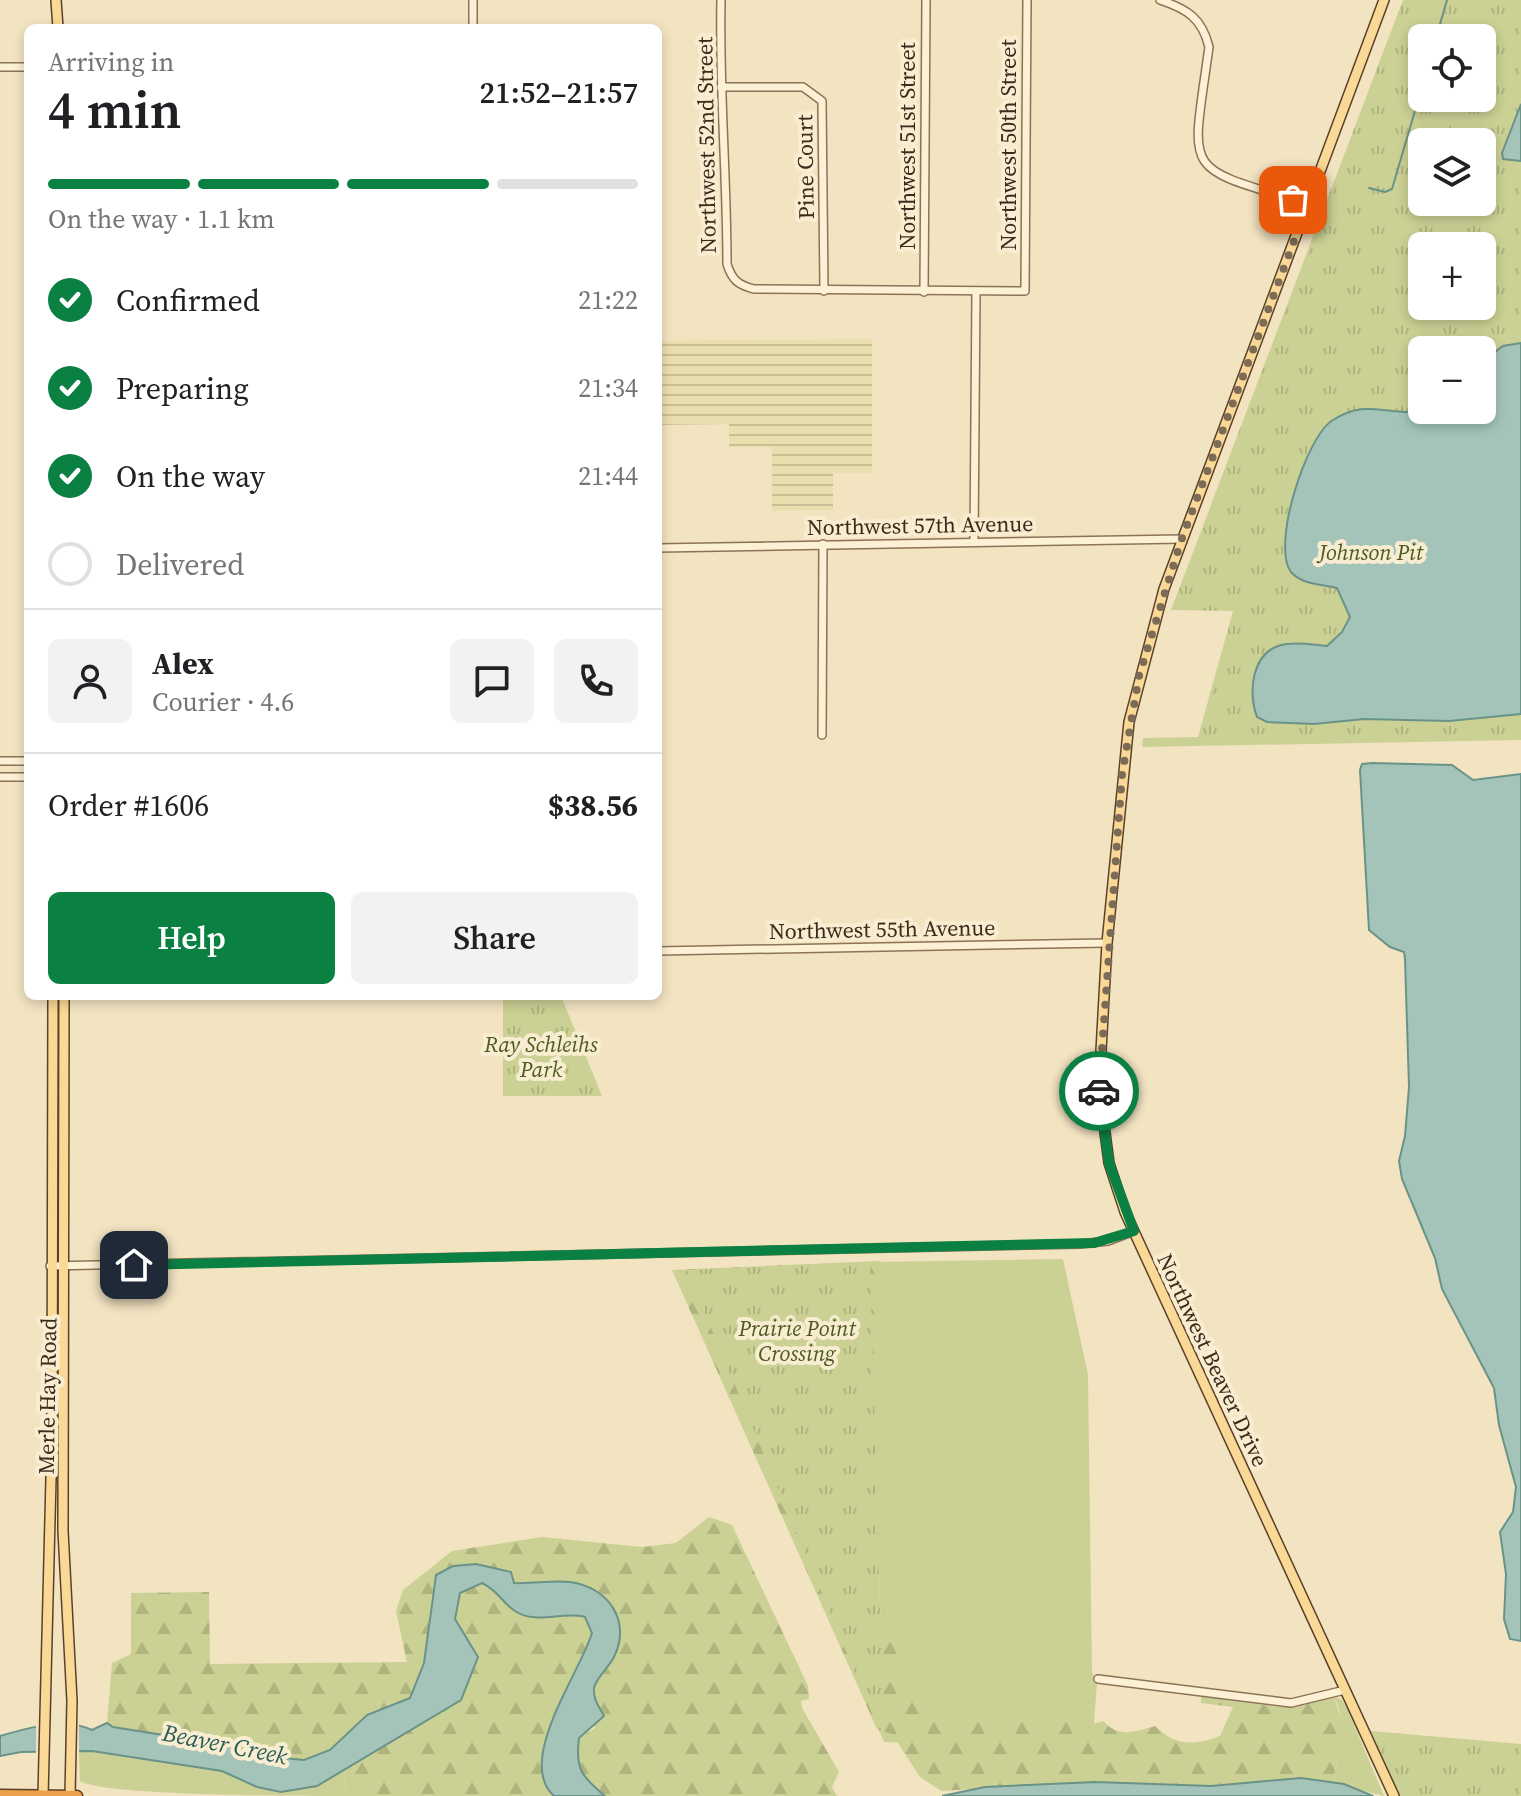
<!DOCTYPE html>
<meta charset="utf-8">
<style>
:root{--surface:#fff;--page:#f2f2f2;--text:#202124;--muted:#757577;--line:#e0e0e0;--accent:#0b8043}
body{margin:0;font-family:"Source Serif 4",serif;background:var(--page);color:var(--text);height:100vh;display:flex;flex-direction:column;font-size:30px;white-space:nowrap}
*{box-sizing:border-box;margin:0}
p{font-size:26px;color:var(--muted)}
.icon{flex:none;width:44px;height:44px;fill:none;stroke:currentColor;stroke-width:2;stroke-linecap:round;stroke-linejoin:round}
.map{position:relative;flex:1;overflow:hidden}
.sheet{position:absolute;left:24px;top:24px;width:638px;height:976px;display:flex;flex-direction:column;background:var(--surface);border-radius:12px;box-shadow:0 4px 12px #0003}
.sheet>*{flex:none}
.buttons{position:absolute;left:1408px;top:24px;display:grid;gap:16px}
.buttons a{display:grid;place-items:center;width:88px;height:88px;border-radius:12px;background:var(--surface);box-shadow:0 4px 12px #0003;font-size:40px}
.pin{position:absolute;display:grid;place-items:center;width:68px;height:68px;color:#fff;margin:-34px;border-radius:16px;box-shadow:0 4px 12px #0006}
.courier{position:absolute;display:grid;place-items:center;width:80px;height:80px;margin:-40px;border:6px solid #0b8043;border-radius:50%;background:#fff;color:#222;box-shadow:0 2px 10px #0007}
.overview em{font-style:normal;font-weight:600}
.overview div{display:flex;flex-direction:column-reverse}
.overview{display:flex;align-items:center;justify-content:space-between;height:136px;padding:0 24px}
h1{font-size:52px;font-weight:600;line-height:60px}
.bar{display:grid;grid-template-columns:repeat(4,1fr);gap:12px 8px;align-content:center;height:96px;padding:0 24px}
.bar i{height:10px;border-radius:6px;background:var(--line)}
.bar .active{background:var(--accent)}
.bar p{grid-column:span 4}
.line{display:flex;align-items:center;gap:20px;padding:0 24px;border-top:2px solid var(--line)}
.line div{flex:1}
.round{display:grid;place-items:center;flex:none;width:84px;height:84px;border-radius:12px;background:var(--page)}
ol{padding:0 24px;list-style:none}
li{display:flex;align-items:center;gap:24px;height:88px}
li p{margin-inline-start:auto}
li .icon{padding:8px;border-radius:50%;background:var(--accent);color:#fff;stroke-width:4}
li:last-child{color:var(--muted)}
li i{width:44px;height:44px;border:4px solid var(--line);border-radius:50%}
.action{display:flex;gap:16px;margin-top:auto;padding:16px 24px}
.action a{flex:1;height:92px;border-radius:12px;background:var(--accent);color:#fff;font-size:32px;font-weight:600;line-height:92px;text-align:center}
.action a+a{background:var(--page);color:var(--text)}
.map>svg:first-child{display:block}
.farmland{fill:url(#farmland-rules)}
.grass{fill:#cbd194}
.forest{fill:url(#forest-firs)}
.park{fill:url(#park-tufts);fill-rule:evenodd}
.water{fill:#a4c4ba;stroke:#6a9388;stroke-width:2}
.pier{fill:#f2e3c1}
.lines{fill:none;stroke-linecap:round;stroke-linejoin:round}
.stream{stroke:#6a9388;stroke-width:2}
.minor-casing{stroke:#8d7356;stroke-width:10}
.major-casing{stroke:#5b412b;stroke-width:12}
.highway-casing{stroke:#5b412b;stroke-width:13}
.minor{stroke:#fcf0d5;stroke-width:7}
.major{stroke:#f9d995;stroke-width:9}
.highway{stroke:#eaa149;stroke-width:10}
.done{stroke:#7c6b56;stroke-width:8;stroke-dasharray:0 14.4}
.route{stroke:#0b8043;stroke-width:10}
.labels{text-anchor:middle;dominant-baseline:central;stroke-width:8;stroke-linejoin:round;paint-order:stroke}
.street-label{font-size:22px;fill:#3c2b1c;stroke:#f9edd1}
.park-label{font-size:22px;font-style:italic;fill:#4c5a21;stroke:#f9edd1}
.water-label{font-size:24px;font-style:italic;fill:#2a5d59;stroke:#f9edd1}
</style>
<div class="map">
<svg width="1521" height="1796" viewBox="0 0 1521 1796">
<defs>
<pattern id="farmland-rules" width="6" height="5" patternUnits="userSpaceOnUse" patternTransform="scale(2)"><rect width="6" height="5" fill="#e9dead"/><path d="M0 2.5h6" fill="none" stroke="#c9bf94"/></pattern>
<pattern id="forest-firs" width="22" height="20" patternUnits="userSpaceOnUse" patternTransform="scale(2)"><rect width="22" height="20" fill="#cbd194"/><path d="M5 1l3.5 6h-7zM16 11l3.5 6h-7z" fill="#afb47f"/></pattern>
<pattern id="park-tufts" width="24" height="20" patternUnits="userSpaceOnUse" patternTransform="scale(2)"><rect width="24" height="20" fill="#cbd194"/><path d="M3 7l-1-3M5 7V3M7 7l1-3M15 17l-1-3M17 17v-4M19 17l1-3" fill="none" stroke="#afb47f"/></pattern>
</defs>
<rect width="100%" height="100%" fill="#f2e3c1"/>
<polygon class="farmland" points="872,339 872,473 833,473 833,510 772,511 772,447 729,447 729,424 658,425 658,341"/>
<g class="grass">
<polygon points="1063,1259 1088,1375 1092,1672 1097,1684 1092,1747 884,1742 870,1262"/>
<path d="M1334,1697L1341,1699L1347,1708L1384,1796L1332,1783C1340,1754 1348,1725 1334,1697Z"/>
<path d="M92,1751L222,1771L257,1787L317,1786L344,1770L346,1796C300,1796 105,1796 80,1781L79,1752Z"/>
</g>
<g class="forest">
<path d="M880,1261V1283L883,1293L876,1350L880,1388L879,1617L907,1631C893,1658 899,1692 925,1710C934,1716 945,1718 954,1724L978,1714L1092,1724L1103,1721C1119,1738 1133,1732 1155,1726C1175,1746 1195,1746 1220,1736L1233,1707L1201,1703V1696L1277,1707L1334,1697L1345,1732L1332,1783L1301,1778L1211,1786L1095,1782L941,1791L920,1777L892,1734L877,1729L672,1270Z"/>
<path d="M709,1517L732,1525L808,1686L809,1699L801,1701L802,1708L839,1772L832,1787L837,1796H605C582,1777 575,1769 579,1738L595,1728L594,1685L616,1654L621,1627L568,1582L514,1583L511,1572L432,1594L424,1663L410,1698L367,1715L330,1750L304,1760L252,1755L226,1745L113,1727L107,1723L112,1663L131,1654V1593L209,1592L210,1664L407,1662L396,1611L403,1590L452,1551L542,1537L642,1547L676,1543Z"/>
<path d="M481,1583C500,1593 503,1603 515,1611C536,1625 562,1611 585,1616L592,1633L583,1662L558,1710L550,1792L554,1796H346L344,1770L461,1700L465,1638L455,1619L460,1593Z"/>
</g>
<g class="park">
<path d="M1403,0H1521V740L1142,747L1143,738L1198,737L1233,611L1171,610ZM1422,38H1482V98H1422ZM1422,142H1482V202H1422ZM1422,246H1482V306H1422ZM1422,350H1482V410H1422Z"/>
<polygon points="503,996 561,996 602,1096 503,1096"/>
<polygon points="870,1262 884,1742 687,1270"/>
<polygon points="1371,1731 1521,1744 1521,1796 1400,1796"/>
</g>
<g class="water">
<polygon points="1521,104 1521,161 1503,159 1502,153"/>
<path d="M1521,343V714L1449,721L1364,719L1314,724L1267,722L1257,717C1248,694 1251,653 1281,645C1295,641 1313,645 1327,646L1342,632L1350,617L1337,588C1322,584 1302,585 1291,572C1271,546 1306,436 1333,420C1363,401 1379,412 1409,412L1422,397V410H1482L1483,361L1503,346Z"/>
<polygon points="1372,763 1452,765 1473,780 1521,774 1521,1641 1510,1639 1504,1619 1506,1574 1500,1532 1513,1512 1516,1487 1499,1425 1494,1388 1442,1289 1435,1258 1402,1179 1399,1161 1405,1136 1409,1087 1405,959 1404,952 1390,947 1369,930 1360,770 1362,764"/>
<path d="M476,1564L511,1572L514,1583C532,1584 552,1580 570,1582C608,1587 632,1621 614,1657C609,1667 596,1678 594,1688C593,1699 599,1707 604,1716L579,1738C575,1769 582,1777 605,1796H554C515,1761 580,1673 592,1633L585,1617C562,1611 536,1625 515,1611C503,1604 500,1592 482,1583L460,1593L455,1619L478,1657L461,1700L317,1786L281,1792L257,1787L222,1771L92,1751L21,1752L0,1756V1736C27,1728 65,1717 92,1730L107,1723L113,1727L226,1745L252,1755L304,1760L330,1750L367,1715L410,1698L424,1663L436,1575L453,1566Z"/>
<polygon points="1301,1778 1344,1784 1373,1796 942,1796 985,1787 1095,1782 1211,1786"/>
</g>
<polygon class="pier" points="79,1721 79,1756 36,1758 36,1722"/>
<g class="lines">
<g class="stream">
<polyline points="1436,38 1447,0"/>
<polyline points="1369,188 1385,192 1392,189 1422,87"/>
</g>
<defs>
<g id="minor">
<path d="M721,0C719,89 727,175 727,264C732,280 738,285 754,289L1025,291L1027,0"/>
<path d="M1160,0C1187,9 1202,18 1209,47C1191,178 1180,165 1308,204"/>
<polyline points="473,28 473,0"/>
<polyline points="0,67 28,67"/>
<polyline points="721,87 803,87 822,101 824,291"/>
<polyline points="924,292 926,0"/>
<polyline points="974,542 976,291"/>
<polyline points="658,548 1182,539"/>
<polyline points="822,735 823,544"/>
<polyline points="0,761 28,761"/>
<polyline points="0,777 28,777"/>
<polyline points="658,951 1107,943"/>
<polyline points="50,1266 1080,1244 1108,1241 1134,1231"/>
<polyline points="1098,1679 1291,1703 1345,1690"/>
</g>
<g id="major">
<polyline points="56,0 58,28"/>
<polyline points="1384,0 1164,589 1129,722 1107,943 1099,1087 1109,1163 1125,1212 1394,1796"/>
<polyline points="64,996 63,1531 72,1701 70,1796"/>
<polyline points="43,1796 52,1439 53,996"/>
</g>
<polyline id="highway" points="0,1795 77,1796"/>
</defs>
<use href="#minor" class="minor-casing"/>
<use href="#major" class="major-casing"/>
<use href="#highway" class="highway-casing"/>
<use href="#minor" class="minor"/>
<use href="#major" class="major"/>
<use href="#highway" class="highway"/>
</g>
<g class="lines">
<polyline class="done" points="1099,1091 1122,775 1139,676 1181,541 1308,204 1293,200"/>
<polyline class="route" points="134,1265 1094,1243 1134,1231 1109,1163 1099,1091"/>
</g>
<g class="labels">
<g class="street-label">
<text transform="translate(706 145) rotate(-91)">Northwest 52nd Street</text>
<text transform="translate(1008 145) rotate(-90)">Northwest 50th Street</text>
<text transform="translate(907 146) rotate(-90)">Northwest 51st Street</text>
<text transform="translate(805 167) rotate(-91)">Pine Court</text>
<text transform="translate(920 525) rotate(-1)">Northwest 57th Avenue</text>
<text transform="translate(882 929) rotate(-1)">Northwest 55th Avenue</text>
<text transform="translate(1213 1360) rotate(65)">Northwest Beaver Drive</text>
<text transform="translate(47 1396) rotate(-89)">Merle Hay Road</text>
</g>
<g class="park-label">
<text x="1371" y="552">Johnson Pit</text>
<text x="541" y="1044">Ray Schleihs<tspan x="541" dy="25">Park</tspan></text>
<text x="797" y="1328">Prairie Point<tspan x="797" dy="25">Crossing</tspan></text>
</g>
<g class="water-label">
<text transform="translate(225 1744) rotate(11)">Beaver Creek</text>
</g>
</g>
</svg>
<div class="buttons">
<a><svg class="icon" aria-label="locate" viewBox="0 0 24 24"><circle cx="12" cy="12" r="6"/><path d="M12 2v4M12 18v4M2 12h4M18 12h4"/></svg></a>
<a><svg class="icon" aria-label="layers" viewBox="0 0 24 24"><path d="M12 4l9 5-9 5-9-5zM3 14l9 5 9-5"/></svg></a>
<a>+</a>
<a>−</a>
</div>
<div class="pin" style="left:1293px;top:200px;background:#ea580c"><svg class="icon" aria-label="bag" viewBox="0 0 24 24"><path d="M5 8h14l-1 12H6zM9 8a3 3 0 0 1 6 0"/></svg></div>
<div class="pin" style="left:134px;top:1265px;background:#1f2937"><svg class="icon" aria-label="home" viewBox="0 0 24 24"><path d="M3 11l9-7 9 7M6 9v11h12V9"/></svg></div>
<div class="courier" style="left:1099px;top:1091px"><svg class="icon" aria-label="car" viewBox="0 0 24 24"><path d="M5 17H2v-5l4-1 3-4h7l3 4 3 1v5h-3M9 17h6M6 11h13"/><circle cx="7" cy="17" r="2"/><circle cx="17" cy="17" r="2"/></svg></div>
<section class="sheet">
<div class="overview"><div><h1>4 min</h1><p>Arriving in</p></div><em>21:52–21:57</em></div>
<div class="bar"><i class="active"></i><i class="active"></i><i class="active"></i><i></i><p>On the way · 1.1 km</p></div>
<ol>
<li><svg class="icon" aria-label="check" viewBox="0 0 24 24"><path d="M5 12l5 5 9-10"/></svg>Confirmed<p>21:22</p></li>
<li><svg class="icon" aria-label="check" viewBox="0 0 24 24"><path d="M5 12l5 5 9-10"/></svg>Preparing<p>21:34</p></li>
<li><svg class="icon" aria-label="check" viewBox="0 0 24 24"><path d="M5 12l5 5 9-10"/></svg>On the way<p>21:44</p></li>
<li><i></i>Delivered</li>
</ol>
<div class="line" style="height:144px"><a class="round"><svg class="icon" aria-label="person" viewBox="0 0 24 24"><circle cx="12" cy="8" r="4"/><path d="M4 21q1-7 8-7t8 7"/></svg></a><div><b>Alex</b><p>Courier · 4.6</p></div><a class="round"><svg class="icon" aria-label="chat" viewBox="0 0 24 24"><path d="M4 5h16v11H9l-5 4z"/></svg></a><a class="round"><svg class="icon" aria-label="phone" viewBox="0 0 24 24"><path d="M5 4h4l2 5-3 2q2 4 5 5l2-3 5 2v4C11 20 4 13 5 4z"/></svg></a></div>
<div class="line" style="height:104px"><div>Order #1606</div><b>$38.56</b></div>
<div class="action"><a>Help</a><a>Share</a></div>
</section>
</div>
